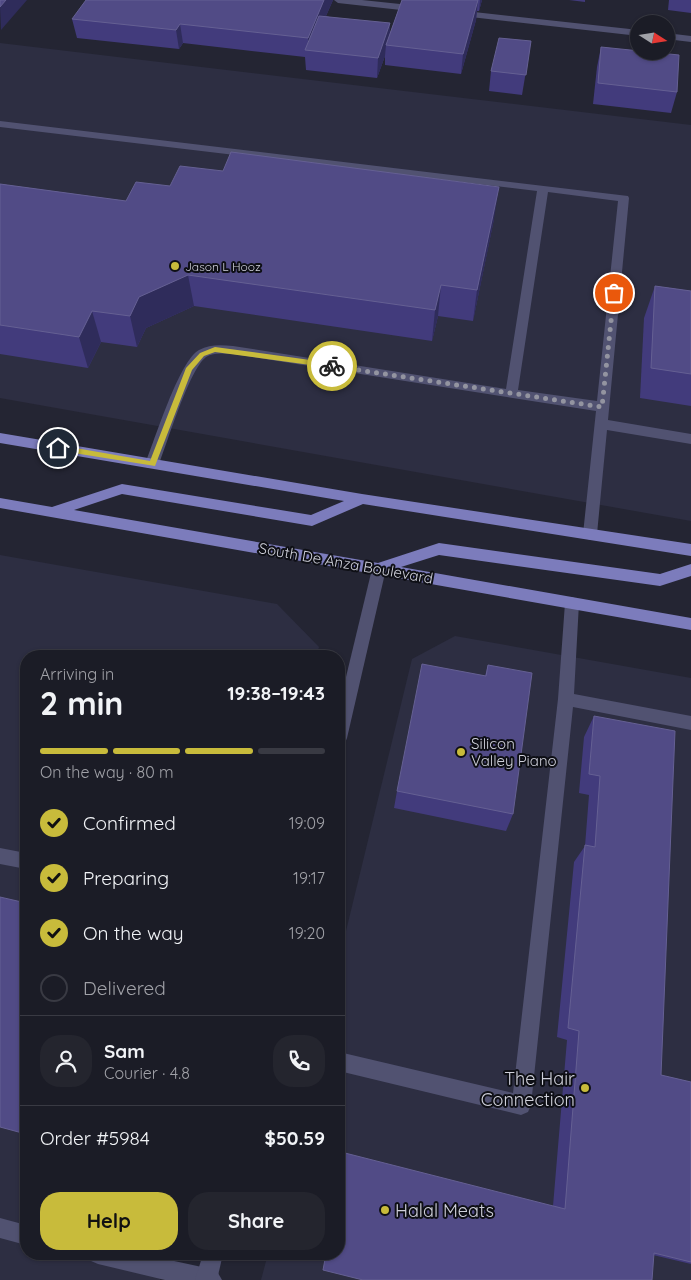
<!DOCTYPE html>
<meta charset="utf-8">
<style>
:root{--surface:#1b1c26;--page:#24252e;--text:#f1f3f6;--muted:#a0a1a7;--line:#393a43;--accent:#c8bb3b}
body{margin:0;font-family:Quicksand,sans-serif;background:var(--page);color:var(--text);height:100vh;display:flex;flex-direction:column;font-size:19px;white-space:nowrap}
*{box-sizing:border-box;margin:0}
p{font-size:16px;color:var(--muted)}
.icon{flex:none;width:28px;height:28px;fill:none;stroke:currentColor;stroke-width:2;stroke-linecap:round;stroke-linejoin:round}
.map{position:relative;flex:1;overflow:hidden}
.panel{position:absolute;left:20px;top:650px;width:325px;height:610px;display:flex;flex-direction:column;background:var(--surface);border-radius:20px;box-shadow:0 1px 4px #0004,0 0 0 1px var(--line)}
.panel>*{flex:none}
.needle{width:32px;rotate:102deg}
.fabs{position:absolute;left:630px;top:15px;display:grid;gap:10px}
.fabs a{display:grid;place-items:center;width:45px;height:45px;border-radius:50%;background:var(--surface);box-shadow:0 1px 4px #0004,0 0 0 1px var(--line);font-size:25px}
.pin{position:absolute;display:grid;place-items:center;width:42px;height:42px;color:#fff;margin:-21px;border:2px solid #fff;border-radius:50%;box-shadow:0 1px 5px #0007}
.courier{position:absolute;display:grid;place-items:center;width:50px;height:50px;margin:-25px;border:4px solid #c8bb3b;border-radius:50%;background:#fff;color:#222;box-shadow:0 1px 6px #0007}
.overview em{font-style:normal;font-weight:700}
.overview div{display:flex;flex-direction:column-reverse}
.overview{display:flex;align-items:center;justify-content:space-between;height:85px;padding:0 20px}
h1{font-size:32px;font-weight:700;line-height:38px}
.bar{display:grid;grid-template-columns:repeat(4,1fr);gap:8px 5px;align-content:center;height:60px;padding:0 20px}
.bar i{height:6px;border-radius:4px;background:var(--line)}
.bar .active{background:var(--accent)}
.bar p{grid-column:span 4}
.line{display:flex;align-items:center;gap:12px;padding:0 20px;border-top:1px solid var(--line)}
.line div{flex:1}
.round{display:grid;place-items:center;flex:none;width:52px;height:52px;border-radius:20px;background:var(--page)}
ol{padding:0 20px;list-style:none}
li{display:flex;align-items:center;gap:15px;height:55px}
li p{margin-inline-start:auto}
li .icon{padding:5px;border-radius:50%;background:var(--accent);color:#111;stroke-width:4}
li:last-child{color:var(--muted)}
li i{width:28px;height:28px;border:2px solid var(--line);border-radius:50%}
.primary-button{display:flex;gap:10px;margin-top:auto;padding:10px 20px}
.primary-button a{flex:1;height:58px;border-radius:20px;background:var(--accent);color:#111;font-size:20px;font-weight:700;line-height:58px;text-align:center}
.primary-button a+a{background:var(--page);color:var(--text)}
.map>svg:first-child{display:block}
.built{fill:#2d2e42}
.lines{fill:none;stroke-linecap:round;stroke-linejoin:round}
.lane{fill:#515271;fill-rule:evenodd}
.street{fill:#515271;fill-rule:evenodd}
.primary{fill:#7c7cbc;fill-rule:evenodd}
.wall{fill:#423b7c}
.shaded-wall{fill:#2f2c5b}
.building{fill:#514b86;stroke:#656093}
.route{fill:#c8bb3b}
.done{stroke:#9394a0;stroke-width:5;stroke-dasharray:0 9}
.poi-dot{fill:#c8bb3b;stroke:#0e0f15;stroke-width:2}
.labels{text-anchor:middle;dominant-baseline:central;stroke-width:4;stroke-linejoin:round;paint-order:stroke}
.far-poi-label{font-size:12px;fill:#cfd0da;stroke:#0e0f15;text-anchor:start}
.street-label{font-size:15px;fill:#cfd0da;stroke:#0e0f15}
.poi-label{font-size:15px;fill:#cfd0da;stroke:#0e0f15;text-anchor:start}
.near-poi-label{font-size:18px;fill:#cfd0da;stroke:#0e0f15;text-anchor:end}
</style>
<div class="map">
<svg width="691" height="1280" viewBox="0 0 691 1280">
<rect width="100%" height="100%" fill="#242533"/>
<g class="built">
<polygon points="0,43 691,125 691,521 0,398"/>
<polygon points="0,555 277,604 319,647 316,656 26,656 26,1254 166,1254 160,1280 0,1280"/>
<polygon points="455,636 691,678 691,1280 261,1280 268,1254 339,1254 339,960 412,659"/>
</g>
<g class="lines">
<g class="lane">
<path d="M0,121L628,196L629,198L608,420L691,434V444L607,430L597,534L595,538L590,540L585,538L583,534L596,411L233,354C224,354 214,352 206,357C189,370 168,441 159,464L157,468H147L145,464C155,440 179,361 199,350C210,344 221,345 233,346L506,389L537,191L0,127ZM548,192L618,201L597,401L518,390Z"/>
<polygon points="572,597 577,599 579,603 574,694 691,716 691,730 573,707 531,1105 528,1112 521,1115 339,1071 339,1052 513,1093 558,699 565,603 567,599"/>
<polygon points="0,848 26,853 26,869 0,864"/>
<polygon points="0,1218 26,1225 26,1245 0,1238"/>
<polygon points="88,1254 142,1254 211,1269 218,1273 222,1280 165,1280 98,1264 91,1261"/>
</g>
<g class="street">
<polygon points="334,0 362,0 419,6 423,9 419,12 338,3"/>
<polygon points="456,10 639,30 639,36 453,15 451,13"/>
<polygon points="666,33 691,36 691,42 666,39"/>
<polygon points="379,563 384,565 386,569 347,738 345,743 339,745 339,706 372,569 374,565"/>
<polygon points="203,1254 223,1254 217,1280 195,1280"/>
</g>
<polygon class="primary" points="0,433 362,494 691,544 691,556 363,504 312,526 122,494 74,510 378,563 439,543 660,574 691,564 691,576 660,586 439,555 401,567 691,618 691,630 0,508 0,498 52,507 122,484 311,515 344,501 0,443"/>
</g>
<g class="wall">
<polygon points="333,0 326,16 390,33 402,0 482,0 479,11 477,11 476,20 461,74 385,65 385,56 377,78 306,70 305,57 183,43 179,49 77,38 72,19"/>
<polygon points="569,0 585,0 585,2"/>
<polygon points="669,0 691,0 691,13 668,10"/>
<polygon points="531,41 522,95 489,91 491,71"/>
<polygon points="601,47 677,92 671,113 593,104 597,67"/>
<polygon points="0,184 126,201 170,186 494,219 473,321 438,316 432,341 194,306 146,328 137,347 101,342 88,368 0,354"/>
<polygon points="655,286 691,291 691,406 640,398 644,318"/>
<polygon points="488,665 513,814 506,831 394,808 397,791 485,676"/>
<polygon points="594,716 661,1075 691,1082 691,1264 653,1255 553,1206 567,1040 557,1037 574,862 585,846 589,795 579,793 584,737"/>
</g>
<g class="shaded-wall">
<polygon points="6,0 27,0 1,30 0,7"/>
<polygon points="324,0 333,0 311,50 308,50 308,38"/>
<polygon points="478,0 476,20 461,74 463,54"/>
<polygon points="480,0 482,0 479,11"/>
<polygon points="390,23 390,43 386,45 385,56 377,78 378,58"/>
<polygon points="180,24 183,43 179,49 176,30"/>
<polygon points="499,187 494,219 473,321 477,290"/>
<polygon points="188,275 194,306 146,328 137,347 130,316 139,297"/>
<polygon points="441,285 438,316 432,341 435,310"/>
<polygon points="92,311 101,342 88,368 79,337"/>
</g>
<g class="building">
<polygon points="0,0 6,0 0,7"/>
<polygon points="86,0 324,0 308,38 180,24 176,30 72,19"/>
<polygon points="402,0 478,0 463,54 386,45"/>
<polygon points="319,16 390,23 378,58 305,50"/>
<polygon points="499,38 531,41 526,75 491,71"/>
<polygon points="601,47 679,55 677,92 598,83"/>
<polygon points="231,152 499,187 477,290 441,285 435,310 188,275 139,297 130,316 92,311 79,337 0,325 0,184 126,201 136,182 170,186 180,166 223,171"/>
<polygon points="655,286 691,291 691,374 651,368"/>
<polygon points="422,664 486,676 488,665 532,673 513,814 397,791"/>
<polygon points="594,716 675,731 661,1075 691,1082 691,1262 654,1253 652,1280 363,1280 323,1270 326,1254 339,1254 339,1184 345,1153 565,1209 579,1031 568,1028 585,845 595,847 600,776 589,774"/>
<polygon points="0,897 26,903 26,1134 0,1127"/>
</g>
<polygon class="route" points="215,347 332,363 336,366 332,368 215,352 204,356 192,370 155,466 55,450 55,446 58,445 150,461 186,368 200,353"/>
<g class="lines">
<polyline class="done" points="332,366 602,407 614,293"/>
</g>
<g class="poi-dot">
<circle cx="175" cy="266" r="5"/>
<circle cx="461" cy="752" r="5"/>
<circle cx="585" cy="1088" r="5"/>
<circle cx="385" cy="1210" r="5"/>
</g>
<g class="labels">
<g class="far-poi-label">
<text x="185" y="266">Jason L Hooz</text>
</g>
<g class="street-label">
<text transform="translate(346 563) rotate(10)">South De Anza Boulevard</text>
</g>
<g class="poi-label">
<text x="471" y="743">Silicon<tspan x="471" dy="17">Valley Piano</tspan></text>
</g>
<g class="near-poi-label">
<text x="575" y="1078">The Hair<tspan x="575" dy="21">Connection</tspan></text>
<text x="395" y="1210" text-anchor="start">Halal Meats</text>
</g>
</g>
</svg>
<div class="fabs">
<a><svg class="needle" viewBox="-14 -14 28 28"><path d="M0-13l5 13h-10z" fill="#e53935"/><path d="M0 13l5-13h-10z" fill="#a0a1a7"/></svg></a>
</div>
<div class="pin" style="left:614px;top:293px;background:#ea580c"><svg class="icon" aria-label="bag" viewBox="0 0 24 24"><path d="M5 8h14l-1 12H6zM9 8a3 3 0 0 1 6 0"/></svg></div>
<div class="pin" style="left:58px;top:448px;background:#1f2937"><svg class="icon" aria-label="home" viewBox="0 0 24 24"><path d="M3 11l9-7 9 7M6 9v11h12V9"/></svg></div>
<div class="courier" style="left:332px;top:366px"><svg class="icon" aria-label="bike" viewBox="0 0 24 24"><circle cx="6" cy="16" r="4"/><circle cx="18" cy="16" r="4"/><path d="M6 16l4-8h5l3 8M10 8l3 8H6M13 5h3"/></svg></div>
<section class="panel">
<div class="overview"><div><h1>2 min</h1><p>Arriving in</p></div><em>19:38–19:43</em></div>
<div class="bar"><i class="active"></i><i class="active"></i><i class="active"></i><i></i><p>On the way · 80 m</p></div>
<ol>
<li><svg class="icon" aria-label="check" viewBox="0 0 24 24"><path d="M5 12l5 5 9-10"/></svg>Confirmed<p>19:09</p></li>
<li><svg class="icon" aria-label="check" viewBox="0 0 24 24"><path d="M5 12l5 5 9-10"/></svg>Preparing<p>19:17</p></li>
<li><svg class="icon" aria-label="check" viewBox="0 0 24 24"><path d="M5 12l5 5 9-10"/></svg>On the way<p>19:20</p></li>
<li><i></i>Delivered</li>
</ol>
<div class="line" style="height:90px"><a class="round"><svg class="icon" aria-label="person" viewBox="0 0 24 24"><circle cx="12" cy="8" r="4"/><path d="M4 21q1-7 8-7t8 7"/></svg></a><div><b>Sam</b><p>Courier · 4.8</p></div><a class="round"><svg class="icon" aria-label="phone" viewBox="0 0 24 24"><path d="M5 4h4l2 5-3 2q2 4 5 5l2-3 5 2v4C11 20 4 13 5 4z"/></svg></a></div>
<div class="line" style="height:65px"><div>Order #5984</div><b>$50.59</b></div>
<div class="primary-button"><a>Help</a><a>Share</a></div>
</section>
</div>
